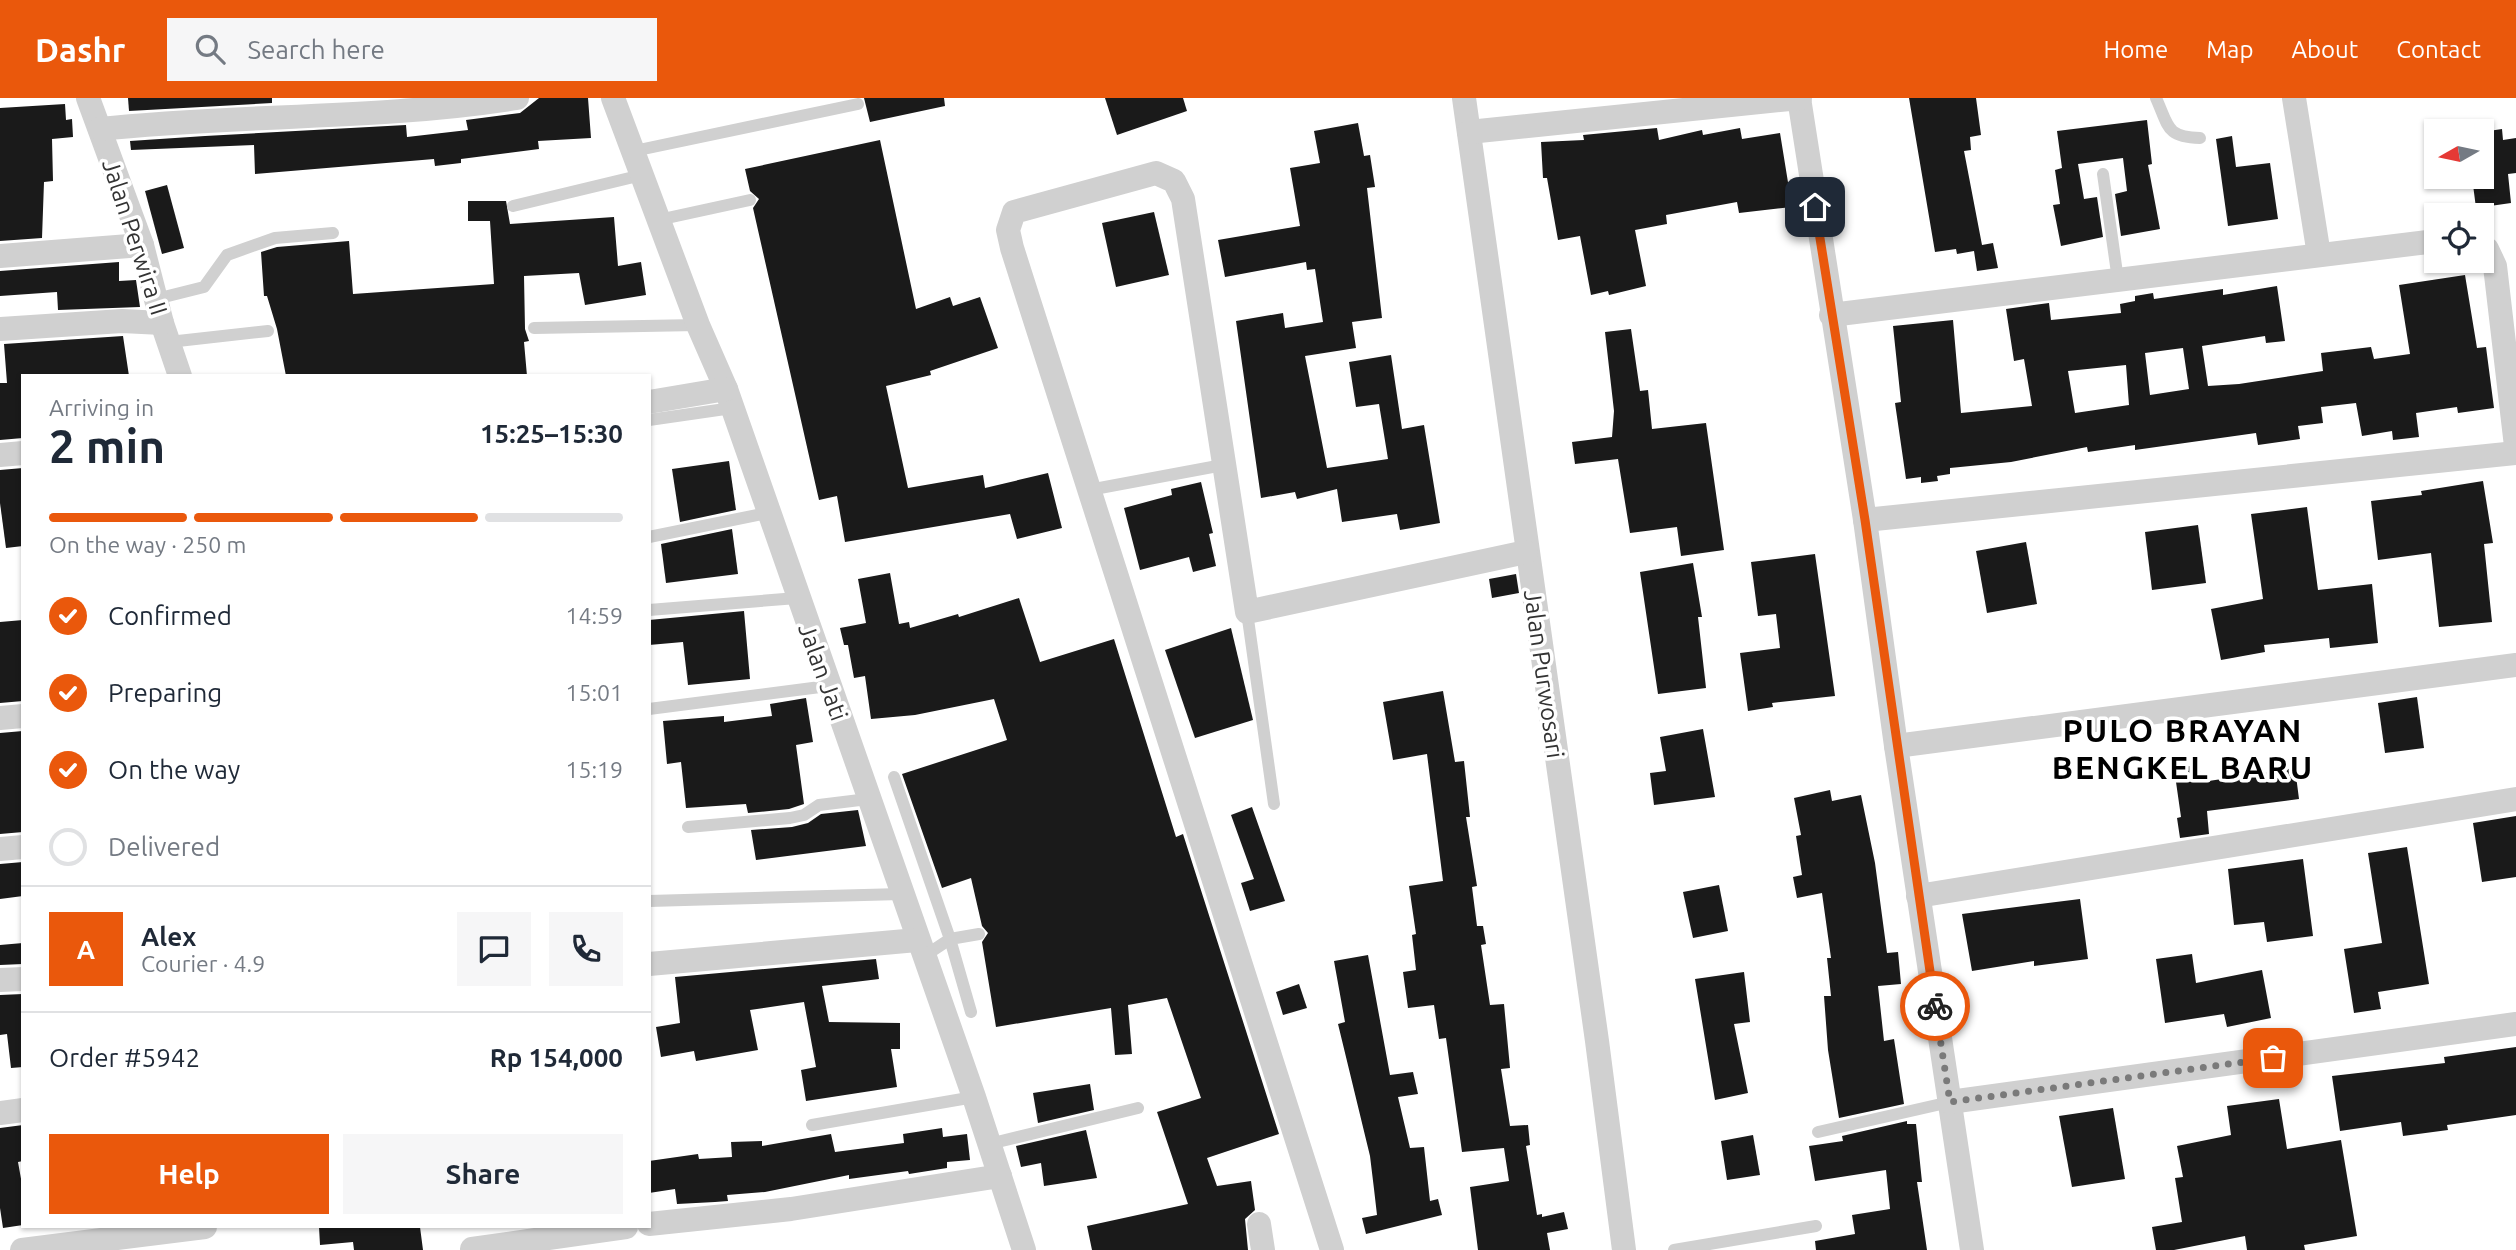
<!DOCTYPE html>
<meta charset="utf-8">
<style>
:root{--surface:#fff;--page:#f6f6f7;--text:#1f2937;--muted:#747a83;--line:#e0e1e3;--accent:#ea580c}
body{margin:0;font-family:Ubuntu,sans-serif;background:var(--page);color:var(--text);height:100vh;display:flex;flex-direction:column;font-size:26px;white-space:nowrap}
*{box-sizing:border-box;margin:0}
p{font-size:23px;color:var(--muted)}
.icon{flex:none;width:38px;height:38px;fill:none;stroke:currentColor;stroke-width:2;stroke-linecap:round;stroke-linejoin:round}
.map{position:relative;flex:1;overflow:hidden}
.details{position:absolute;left:21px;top:276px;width:630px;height:854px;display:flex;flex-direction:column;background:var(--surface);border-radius:0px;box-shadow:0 2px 5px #0004}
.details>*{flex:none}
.needle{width:46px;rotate:261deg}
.controls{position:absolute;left:2424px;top:21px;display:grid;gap:14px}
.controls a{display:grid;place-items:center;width:70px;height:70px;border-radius:0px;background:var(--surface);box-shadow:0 2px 5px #0004;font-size:35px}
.pin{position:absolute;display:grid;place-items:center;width:60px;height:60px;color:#fff;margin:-30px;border-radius:14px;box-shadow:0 4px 10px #0006}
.courier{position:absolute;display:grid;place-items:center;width:70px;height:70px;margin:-35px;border:5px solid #ea580c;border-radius:50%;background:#fff;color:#222;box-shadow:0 2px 9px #0007}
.summary em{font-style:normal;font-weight:700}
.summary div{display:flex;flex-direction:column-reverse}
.summary{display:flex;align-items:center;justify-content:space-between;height:119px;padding:0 28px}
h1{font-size:46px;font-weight:700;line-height:52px}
.bar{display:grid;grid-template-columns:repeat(4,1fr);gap:10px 7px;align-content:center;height:84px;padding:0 28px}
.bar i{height:9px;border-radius:5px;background:var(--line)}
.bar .active{background:var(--accent)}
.bar p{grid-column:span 4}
.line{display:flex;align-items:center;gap:18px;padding:0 28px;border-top:2px solid var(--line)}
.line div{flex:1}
.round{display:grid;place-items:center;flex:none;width:74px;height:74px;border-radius:0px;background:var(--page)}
ol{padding:0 28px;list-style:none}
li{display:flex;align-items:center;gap:21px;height:77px}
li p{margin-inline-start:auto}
li .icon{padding:7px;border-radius:50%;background:var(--accent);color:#fff;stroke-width:4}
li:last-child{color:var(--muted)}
li i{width:38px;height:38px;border:4px solid var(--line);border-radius:50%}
.button{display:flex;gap:14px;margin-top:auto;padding:14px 28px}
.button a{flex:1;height:80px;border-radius:0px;background:var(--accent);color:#fff;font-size:28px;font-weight:700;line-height:80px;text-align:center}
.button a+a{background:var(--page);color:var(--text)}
header{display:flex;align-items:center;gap:42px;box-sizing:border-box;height:98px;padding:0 35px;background:var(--accent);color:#fff}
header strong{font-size:33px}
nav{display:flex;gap:38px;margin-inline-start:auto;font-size:24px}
.search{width:490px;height:63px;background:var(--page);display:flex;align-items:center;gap:18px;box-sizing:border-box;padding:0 24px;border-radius:0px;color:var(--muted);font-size:26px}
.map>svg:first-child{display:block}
.building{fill:#1a1a1a;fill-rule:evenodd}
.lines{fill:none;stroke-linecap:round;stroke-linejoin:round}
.lane{stroke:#d0d0d0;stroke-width:12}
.street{stroke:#d0d0d0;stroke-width:24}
.done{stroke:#7a7a7a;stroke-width:7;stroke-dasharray:0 12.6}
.route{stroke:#ea580c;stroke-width:9}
.labels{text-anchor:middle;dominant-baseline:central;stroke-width:7;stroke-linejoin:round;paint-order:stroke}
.street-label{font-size:24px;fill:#333;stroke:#fff}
.district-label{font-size:32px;font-weight:bold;letter-spacing:2px;fill:#000;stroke:#fff}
</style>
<header>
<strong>Dashr</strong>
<div class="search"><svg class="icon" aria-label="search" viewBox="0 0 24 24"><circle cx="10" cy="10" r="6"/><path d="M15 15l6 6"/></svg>Search here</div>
<nav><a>Home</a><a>Map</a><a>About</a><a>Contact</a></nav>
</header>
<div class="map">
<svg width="2516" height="1152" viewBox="0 0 2516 1152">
<rect width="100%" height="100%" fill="#fff"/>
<g class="building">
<polygon points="128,0 272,0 272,5 129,13"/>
<polygon points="539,0 588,0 591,40 538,43 539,51 461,61 461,65 435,68 434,61 255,76 254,47 131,52 130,43 205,38 406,27 407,39 468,32 466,22 520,15"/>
<polygon points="864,0 944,0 945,8 870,24"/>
<polygon points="1105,0 1183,0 1187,13 1117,37"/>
<polygon points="1909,0 1976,0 1981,37 1970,39 1971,52 1964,53 1982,147 1993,145 1998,170 1977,173 1974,153 1957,156 1956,151 1935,154"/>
<polygon points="65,6 66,22 72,21 73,39 52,41 53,83 44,84 42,140 0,143 0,10"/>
<polygon points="2147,22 2152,66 2148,67 2160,131 2121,138 2115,96 2127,93 2123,60 2078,66 2084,101 2097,99 2103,139 2061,148 2053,107 2060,106 2055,72 2062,70 2057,33"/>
<polygon points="1358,25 1364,58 1370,57 1375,89 1367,90 1382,220 1352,224 1356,250 1305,258 1327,370 1388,361 1379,306 1356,309 1349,264 1391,257 1402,331 1424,327 1440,425 1400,432 1397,416 1342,424 1337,391 1297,401 1295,394 1261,400 1236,223 1283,215 1285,230 1323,224 1315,171 1307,172 1306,164 1225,179 1218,142 1300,128 1290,70 1320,65 1314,33"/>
<polygon points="1657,30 1659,42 1702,32 1703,37 1740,30 1742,41 1780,35 1792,109 1739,115 1737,104 1666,117 1667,126 1635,132 1646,188 1609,197 1608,193 1591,197 1580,138 1558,142 1547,80 1543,80 1541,44 1584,42 1583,37"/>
<polygon points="2502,31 2503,42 2516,40 2516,75 2508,76 2511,105 2476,110 2472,79 2482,79 2482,34"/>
<polygon points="2232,38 2236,69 2270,65 2278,121 2228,128 2216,41"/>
<polygon points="880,42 916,211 950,199 953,208 980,199 998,250 930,273 931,277 886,288 908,390 983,377 985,390 1048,375 1062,430 1017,441 1010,416 845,444 837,398 819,402 753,110 759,101 750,93 745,71"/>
<polygon points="167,87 184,150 162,156 145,93"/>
<polygon points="468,103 506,103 510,126 614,119 618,168 641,164 646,197 585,207 579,175 524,178 525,231 529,243 524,244 527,278 286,278 277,231 267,198 264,198 261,154 277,149 349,143 353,196 494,186 490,123 468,123"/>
<polygon points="1154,114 1169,177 1116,189 1102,125"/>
<polygon points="119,164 119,183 136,182 140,209 58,212 57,194 0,198 0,173"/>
<path d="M2465,177L2477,250L2486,249L2494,310L2458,315L2457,309L2416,315L2419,339L2393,342L2392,333L2362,338L2356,305L2321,309L2323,325L2298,328L2300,341L2258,347L2256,335L2135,352V347L2088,354L2087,349L2011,364L1950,370V376L1937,378L1938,383L1921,385V379L1906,381L1895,305L1901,304L1893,228L1953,222L1961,315L2032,308L2024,261L2014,263L2006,211L2049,205L2051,222L2121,215L2120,206L2135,203V198L2153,195L2154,201L2223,191V197L2277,188L2285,243L2266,245L2265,238L2202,248L2208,288L2239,286L2323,273L2321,255L2371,249L2374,261L2410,256L2399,187ZM2183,250L2189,291L2150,297L2145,255ZM2126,267L2129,307L2075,315L2068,273Z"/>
<polygon points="1631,231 1640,293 1648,292 1652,331 1706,325 1724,452 1681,458 1677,429 1630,435 1618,361 1575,366 1572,344 1612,339 1614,313 1605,234"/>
<polygon points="123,238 129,278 23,278 23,340 0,342 0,285 7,285 4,246"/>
<polygon points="729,363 736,412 680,424 672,371"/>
<polygon points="23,370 23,448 6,450 0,405 0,372"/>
<polygon points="2483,383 2493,445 2484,446 2492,524 2439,529 2431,455 2378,462 2371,403 2422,397 2421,393"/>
<polygon points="1201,384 1213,435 1209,436 1216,468 1193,474 1189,459 1140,472 1124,410 1172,397 1171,391"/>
<polygon points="2307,409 2318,492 2372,486 2378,545 2330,550 2329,540 2264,547 2265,554 2221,562 2211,511 2263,501 2251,416"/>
<polygon points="2198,427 2206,485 2152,492 2145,434"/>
<polygon points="732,431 738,476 666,485 661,446"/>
<polygon points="2026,444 2037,506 1987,515 1976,453"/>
<polygon points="1815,456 1835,598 1772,605 1773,609 1748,613 1740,555 1780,550 1776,516 1758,518 1751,464"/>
<polygon points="1693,465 1702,519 1698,519 1706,590 1658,596 1640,474"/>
<polygon points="890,475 899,526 909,524 910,530 958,516 959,519 1019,500 1040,564 1114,541 1176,739 1183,736 1279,1036 1207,1060 1217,1088 1251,1083 1255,1112 1245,1121 1248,1152 1092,1152 1087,1128 1188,1106 1157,1014 1201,1000 1167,900 1128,907 1132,956 1115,957 1111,910 996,929 982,844 988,835 982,828 971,780 942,790 902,676 1007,642 994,601 915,617 871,621 865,578 854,580 848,547 844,547 840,530 866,525 858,481"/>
<polygon points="1516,476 1519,495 1492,500 1489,481"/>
<polygon points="744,513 750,581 688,587 683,544 649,547 649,522"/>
<polygon points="23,522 23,603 0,605 0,524"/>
<polygon points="1231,530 1253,622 1195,640 1165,552"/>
<polygon points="1443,593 1455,664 1464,663 1470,719 1466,719 1477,788 1472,789 1477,828 1483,828 1486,846 1481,847 1490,907 1504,906 1510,970 1501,971 1510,1028 1528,1027 1530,1047 1526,1048 1537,1117 1542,1116 1542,1119 1564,1114 1568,1131 1547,1135 1550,1152 1478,1152 1470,1089 1509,1083 1504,1050 1462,1054 1446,940 1439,941 1434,907 1408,910 1403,874 1416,872 1412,837 1416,836 1409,788 1443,783 1427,656 1393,662 1383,604"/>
<polygon points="2417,599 2424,650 2385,655 2378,605"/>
<polygon points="806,600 813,644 796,647 804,706 789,711 748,715 746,706 686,710 681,664 667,666 663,623 724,618 724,624 772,618 770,606"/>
<polygon points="1703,631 1715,699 1654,707 1650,675 1666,673 1660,639"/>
<polygon points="23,633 23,734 0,736 0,635"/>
<polygon points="2199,667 2202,684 2295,670 2299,701 2207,713 2209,736 2180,740 2177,720 2181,719 2174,670"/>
<polygon points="1830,692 1832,703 1861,697 1875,765 1887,855 1898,854 1901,886 1878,888 1884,943 1894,941 1904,1006 1839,1020 1828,952 1824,898 1831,898 1827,860 1831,860 1822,795 1797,800 1793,779 1802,777 1796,738 1801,737 1794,700"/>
<polygon points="1252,709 1285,803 1250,813 1241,785 1254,781 1231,717"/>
<polygon points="858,712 866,748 756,762 751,732 792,729 808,725 821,716"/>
<polygon points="2516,718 2516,779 2482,784 2473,725"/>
<polygon points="2407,749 2429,886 2378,894 2381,911 2354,915 2344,851 2382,845 2368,755"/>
<polygon points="2303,761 2313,838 2267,844 2264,824 2234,827 2228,771"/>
<polygon points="23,764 23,798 0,801 0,766"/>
<polygon points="1719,787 1728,833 1693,840 1683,794"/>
<polygon points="2080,801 2088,861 2034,868 2034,863 1972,873 1962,816"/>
<polygon points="23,845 23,866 0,867 0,847"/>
<polygon points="2192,856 2196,885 2262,872 2271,920 2227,929 2224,916 2165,925 2156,861"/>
<polygon points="1368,857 1390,977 1413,974 1418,996 1398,999 1410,1050 1424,1049 1430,1103 1438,1101 1442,1117 1366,1136 1362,1120 1377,1117 1374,1091 1370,1058 1338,926 1345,924 1334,863"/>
<polygon points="876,861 879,881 822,888 829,924 900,925 900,951 891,951 897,989 806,1003 801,972 816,969 804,904 750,912 758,952 696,963 694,953 661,959 656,929 680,925 675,879"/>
<polygon points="1744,874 1750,924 1734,926 1748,995 1715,1002 1695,881"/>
<polygon points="1299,886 1307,910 1283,917 1276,894"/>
<polygon points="23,896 23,969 11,970 7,936 0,937 0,897"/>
<polygon points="2516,949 2516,1017 2447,1027 2448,1032 2403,1038 2401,1024 2340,1033 2332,978 2445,965 2444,959"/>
<polygon points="1090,986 1094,1012 1038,1025 1033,995"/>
<polygon points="2279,1001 2287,1051 2341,1042 2357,1138 2304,1147 2305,1152 2247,1152 2245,1138 2174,1152 2156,1152 2152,1129 2182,1124 2175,1080 2183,1079 2177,1048 2231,1037 2227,1008"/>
<polygon points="2113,1010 2125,1081 2072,1089 2059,1018"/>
<polygon points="1907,1023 1907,1026 1916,1026 1922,1084 1917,1084 1927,1152 1816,1152 1815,1143 1855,1136 1852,1117 1890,1111 1886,1072 1815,1083 1809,1048 1843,1043 1842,1038"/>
<polygon points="23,1027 23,1063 18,1064 23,1092 23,1127 3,1130 0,1110 0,1030"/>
<polygon points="942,1030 943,1039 967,1036 970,1062 947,1064 947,1070 909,1076 908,1073 849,1081 849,1077 765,1094 727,1097 728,1103 715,1104 677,1106 675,1091 649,1095 649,1063 698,1056 699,1061 732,1059 731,1044 762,1043 762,1048 831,1036 835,1054 904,1045 903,1036"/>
<polygon points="1086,1032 1097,1080 1044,1088 1041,1065 1021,1069 1016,1048"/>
<polygon points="1753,1037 1760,1077 1727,1082 1721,1043"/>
<polygon points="319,1129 420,1129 423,1152 354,1152 353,1144 320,1147"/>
</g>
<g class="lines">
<g class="lane">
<path d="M2156,0C2169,29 2166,39 2200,40"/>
<polyline points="634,53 858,6"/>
<polyline points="2103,76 2118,182"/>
<polyline points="513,108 642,77"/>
<polyline points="658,122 750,102"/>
<polyline points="156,201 204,189 227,157 275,140 333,135"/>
<polyline points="534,230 698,227"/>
<polyline points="169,244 268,233"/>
<polyline points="649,322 732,310"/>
<polyline points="1089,392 1223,367"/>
<polyline points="649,439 767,415"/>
<polyline points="649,512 797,500"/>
<polyline points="1247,514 1274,706"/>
<polyline points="649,611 828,588"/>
<polyline points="894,679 950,841 923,859"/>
<polyline points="688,729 790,720 804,717 819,707 868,701"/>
<polyline points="649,803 901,796"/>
<polyline points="971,914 950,841 979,836"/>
<polyline points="812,1027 974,999"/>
<polyline points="1818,1034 1950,1004"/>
<polyline points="989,1046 1138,1010"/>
<polyline points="1674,1152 1816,1128"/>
</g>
<g class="street">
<polyline points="88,0 142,147 162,225 180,278"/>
<polyline points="613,0 698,227 726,291 974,999 1024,1152"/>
<polyline points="1464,0 1597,943 1624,1152"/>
<polyline points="1799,0 1865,422 1896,648 1972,1152"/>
<polyline points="2294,0 2319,157"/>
<path d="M100,31C238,16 380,22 517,0"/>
<polyline points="1469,34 1800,0"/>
<polyline points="2482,148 2487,151 2495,168 2516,348"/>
<polyline points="0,158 142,147"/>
<polyline points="1831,217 2436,143"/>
<polyline points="0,231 122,223 162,225"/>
<polyline points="649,304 726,291"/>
<polyline points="0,357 23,355"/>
<polyline points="1865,422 2516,355"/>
<polyline points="0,620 23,618"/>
<polyline points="1896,648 2516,567"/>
<polyline points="0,751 23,749"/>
<polyline points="1918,798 2516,701"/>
<polyline points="649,866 917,842"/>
<polyline points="0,882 23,881"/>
<polyline points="1950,1004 2516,926"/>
<polyline points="0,1015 23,1012"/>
<polyline points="649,1126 791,1111 1000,1078"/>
<polyline points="1259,1126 1263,1152"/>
<polyline points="472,1151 626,1129"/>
<polyline points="22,1152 205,1129"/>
<polyline points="1332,1152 1012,150 1008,132 1014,114 1156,75 1174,83 1183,101 1247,514 1526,454"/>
</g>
</g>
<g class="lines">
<polyline class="done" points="1935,908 1950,1004 2273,960"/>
<polyline class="route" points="1815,109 1865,422 1935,908"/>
</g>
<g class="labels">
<g class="street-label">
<text transform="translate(135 139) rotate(72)">Jalan Perwira II</text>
<text transform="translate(823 574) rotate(70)">Jalan Jati</text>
<text transform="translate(1544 576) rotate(82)">Jalan Purwosari</text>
</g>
<g class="district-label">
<text x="2183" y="632">PULO BRAYAN<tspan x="2183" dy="37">BENGKEL BARU</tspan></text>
</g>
</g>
</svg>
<div class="controls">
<a><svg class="needle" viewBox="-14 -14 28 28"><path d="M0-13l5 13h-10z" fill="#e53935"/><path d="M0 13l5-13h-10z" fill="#747a83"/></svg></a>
<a><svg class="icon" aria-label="locate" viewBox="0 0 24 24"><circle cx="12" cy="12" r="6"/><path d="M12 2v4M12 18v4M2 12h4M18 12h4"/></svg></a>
</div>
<div class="pin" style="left:2273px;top:960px;background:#ea580c"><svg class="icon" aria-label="bag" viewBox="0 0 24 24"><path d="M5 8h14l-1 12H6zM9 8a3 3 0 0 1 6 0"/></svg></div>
<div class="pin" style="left:1815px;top:109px;background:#1f2937"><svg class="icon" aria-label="home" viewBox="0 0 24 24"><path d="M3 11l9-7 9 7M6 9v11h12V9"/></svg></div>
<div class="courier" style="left:1935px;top:908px"><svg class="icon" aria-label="bike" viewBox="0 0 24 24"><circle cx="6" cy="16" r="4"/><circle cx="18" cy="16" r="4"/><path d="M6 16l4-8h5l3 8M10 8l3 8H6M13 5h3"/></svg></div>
<section class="details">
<div class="summary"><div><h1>2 min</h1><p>Arriving in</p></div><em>15:25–15:30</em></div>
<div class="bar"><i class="active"></i><i class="active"></i><i class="active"></i><i></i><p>On the way · 250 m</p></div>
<ol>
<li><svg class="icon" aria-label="check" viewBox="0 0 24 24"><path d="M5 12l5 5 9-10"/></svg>Confirmed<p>14:59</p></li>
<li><svg class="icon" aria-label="check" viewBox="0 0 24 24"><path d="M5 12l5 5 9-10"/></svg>Preparing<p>15:01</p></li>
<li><svg class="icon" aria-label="check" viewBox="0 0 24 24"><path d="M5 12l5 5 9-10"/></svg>On the way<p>15:19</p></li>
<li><i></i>Delivered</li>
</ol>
<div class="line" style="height:126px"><b class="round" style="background:var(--accent);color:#fff">A</b><div><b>Alex</b><p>Courier · 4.9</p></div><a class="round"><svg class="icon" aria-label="chat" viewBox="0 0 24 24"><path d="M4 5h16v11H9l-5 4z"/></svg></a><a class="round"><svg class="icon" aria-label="phone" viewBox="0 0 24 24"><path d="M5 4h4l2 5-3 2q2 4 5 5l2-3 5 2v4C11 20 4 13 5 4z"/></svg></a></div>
<div class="line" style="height:91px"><div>Order #5942</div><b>Rp 154,000</b></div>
<div class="button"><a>Help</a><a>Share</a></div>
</section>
</div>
